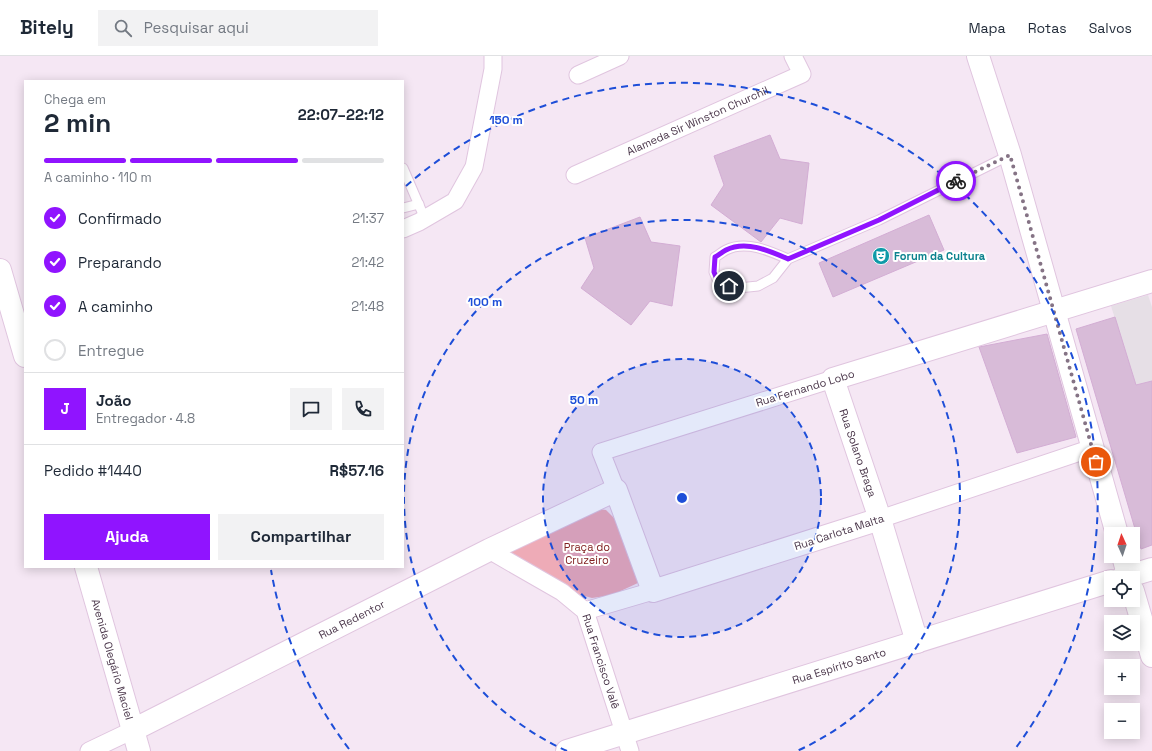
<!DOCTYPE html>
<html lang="pt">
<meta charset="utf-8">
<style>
:root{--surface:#fff;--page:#f2f2f3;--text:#1f2937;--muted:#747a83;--line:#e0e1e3;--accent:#9014ff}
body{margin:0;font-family:"Space Grotesk",sans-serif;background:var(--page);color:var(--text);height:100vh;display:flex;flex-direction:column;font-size:15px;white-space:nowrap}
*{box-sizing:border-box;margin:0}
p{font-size:13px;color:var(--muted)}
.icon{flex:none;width:22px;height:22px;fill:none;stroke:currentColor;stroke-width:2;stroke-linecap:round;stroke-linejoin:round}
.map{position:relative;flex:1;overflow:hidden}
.drawer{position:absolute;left:24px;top:24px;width:380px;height:488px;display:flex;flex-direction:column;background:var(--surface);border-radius:0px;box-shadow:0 2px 10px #0003}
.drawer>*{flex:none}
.needle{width:26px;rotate:357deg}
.controls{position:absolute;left:1104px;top:471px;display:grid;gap:8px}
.controls a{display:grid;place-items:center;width:36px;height:36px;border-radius:0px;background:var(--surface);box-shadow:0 2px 10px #0003;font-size:20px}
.pin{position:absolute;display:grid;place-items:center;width:34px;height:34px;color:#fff;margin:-17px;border:2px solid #fff;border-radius:50%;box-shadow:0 1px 4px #0007}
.courier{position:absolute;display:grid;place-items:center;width:40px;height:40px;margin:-20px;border:3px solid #9014ff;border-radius:50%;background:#fff;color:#222;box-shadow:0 1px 5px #0007}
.overview em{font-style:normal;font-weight:800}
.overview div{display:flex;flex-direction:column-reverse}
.overview{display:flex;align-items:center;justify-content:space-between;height:68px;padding:0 20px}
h1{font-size:26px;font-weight:800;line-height:30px}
.bar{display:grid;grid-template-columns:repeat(4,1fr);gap:6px 4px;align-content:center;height:48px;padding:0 20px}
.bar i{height:5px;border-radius:3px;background:var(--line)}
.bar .active{background:var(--accent)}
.bar p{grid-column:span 4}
.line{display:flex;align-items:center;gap:10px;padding:0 20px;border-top:1px solid var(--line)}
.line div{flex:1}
.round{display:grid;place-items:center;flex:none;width:42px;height:42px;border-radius:0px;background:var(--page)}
ol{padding:0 20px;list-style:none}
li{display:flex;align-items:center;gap:12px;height:44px}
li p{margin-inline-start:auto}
li .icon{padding:4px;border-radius:50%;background:var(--accent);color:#fff;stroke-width:4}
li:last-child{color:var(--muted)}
li i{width:22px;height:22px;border:2px solid var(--line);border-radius:50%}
.primary-button{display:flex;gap:8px;margin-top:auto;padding:8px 20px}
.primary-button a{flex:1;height:46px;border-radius:0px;background:var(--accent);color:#fff;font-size:16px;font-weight:800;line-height:46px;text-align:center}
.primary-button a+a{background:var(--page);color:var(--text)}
header{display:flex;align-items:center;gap:24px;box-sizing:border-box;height:56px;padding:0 20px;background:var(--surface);border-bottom:1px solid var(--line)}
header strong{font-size:19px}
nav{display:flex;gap:22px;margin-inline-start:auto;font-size:14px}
.search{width:280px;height:36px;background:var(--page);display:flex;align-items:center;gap:10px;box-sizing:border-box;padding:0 14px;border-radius:0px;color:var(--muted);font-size:15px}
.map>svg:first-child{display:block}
.green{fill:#eeabb7}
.parking{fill:#e6dfe6}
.building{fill:#d8bbd8;stroke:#d3add4}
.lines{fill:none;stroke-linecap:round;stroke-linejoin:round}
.service-casing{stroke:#e0c5df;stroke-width:11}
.minor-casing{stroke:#e0c5df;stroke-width:19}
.tertiary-casing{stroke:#e0c5df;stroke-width:24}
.service{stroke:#fff;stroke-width:9}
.minor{stroke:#fff;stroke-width:17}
.tertiary{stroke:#fff;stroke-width:22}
.done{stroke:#857385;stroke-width:4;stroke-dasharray:0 7.2}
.route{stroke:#9014ff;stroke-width:5}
.ring{fill:none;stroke:#1d4ed8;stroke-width:2;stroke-dasharray:7 5}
.labels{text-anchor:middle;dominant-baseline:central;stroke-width:4;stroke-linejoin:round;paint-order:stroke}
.street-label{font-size:11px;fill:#493549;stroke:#fff}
.culture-label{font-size:11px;font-weight:bold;fill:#0d838f;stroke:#fff;text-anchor:start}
.park-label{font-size:11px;fill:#822121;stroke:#fff}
.centre{fill:#1d4ed8;stroke:#fff;stroke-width:2}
.ring-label{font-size:12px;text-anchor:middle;font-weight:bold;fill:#1d4ed8;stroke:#fff;stroke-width:4;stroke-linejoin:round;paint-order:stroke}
</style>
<header>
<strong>Bitely</strong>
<div class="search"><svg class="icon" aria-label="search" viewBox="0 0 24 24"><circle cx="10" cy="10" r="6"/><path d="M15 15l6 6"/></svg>Pesquisar aqui</div>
<nav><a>Mapa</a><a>Rotas</a><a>Salvos</a></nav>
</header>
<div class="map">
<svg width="1152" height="695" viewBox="0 0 1152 695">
<rect width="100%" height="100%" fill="#f5e7f4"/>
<polygon class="green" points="591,452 606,454 616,464 640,526 612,539 592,542 574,537 502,494"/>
<polygon class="parking" points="1148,239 1152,251 1152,325 1136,329 1111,250"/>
<g class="building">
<polygon points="770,79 780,103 809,107 802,168 780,162 761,186 711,149 724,129 714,100"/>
<polygon points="929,159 944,194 833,241 819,207"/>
<polygon points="640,161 651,186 680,190 672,250 650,245 631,269 581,232 594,212 585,182"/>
<polygon points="1115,261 1136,329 1152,325 1152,489 1141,493 1076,273"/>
<polygon points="1047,278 1076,381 1017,397 979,291"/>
</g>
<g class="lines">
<defs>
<g id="service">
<polyline points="403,112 425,163"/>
<polyline points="403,152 419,148"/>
<path d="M788,203C770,195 746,184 726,194C722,196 719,199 715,201L714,216L719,228L739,232L758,230L773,222L788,203L879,164L1010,99"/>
</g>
<g id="minor">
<polyline points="578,19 620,0"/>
<path id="s1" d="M575,119L802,18L793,0"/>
<polyline points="403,173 419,166 455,145 474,111 493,13 493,0"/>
<polyline points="616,434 601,396 833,323"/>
<polyline points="880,463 1092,392"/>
<path id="s2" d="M489,494L562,536L585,555L630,695"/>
<polyline points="585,555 653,535"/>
<polyline points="89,695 133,674"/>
</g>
<g id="tertiary">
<polyline points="978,0 1010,99 1117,478"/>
<polyline points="0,214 25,300"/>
<polyline points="1123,500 1129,522"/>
<path id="s3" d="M86,511L139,695"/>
<polyline points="1122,522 1152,513"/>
<polyline points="1133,535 1152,600"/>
<polyline points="917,586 880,463 833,323 1152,225"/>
<path id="s4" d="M133,674L489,494L616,434L653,535L880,463"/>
<path id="s5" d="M567,695L1111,525"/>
</g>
</defs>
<use href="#service" class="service-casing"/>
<use href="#minor" class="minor-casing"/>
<use href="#tertiary" class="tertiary-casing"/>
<use href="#service" class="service"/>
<use href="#minor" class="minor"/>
<use href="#tertiary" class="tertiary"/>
</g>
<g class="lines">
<polyline class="done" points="956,125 1010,99 1096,406"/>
<path class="route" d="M729,230L719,228L714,216L715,201C719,199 722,196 726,194C746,184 770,195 788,203L879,164L956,125"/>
</g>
<circle cx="682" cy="442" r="139" fill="#1d4ed8" fill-opacity=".12"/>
<g class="ring">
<circle cx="682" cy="442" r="139"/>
<path d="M567 695A278 278 0 1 1 797 695"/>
<path d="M349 693A417 417 0 0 1 271 514M406 130A417 417 0 0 1 1015 693"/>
</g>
<defs>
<symbol id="theatre-disc" viewBox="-11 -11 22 22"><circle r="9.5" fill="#0f9aa8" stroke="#fff"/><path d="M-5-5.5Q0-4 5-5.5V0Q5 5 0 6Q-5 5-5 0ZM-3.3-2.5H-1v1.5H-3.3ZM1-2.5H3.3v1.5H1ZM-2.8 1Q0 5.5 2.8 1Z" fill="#fff"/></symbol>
</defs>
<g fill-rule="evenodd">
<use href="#theatre-disc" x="871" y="190" width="20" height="20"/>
</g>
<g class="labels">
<g class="street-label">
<text stroke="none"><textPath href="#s1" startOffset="134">Alameda Sir Winston Churchil</textPath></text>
<text transform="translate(805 332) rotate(-17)">Rua Fernando Lobo</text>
<text transform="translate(858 397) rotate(71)">Rua Solano Braga</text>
<text transform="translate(839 476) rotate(-18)">Rua Carlota Malta</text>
<text stroke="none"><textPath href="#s4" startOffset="245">Rua Redentor</textPath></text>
<text stroke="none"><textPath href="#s3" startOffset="96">Avenida Olegário Maciel</textPath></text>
<text stroke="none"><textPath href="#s2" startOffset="167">Rua Francisco Valê</textPath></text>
<text stroke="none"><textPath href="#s5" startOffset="285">Rua Espírito Santo</textPath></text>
</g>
<g class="culture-label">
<text x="894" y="200">Forum da Cultura</text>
</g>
<g class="park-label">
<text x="587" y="491">Praça do<tspan x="587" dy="13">Cruzeiro</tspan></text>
</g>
</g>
<circle cx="682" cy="442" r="6" class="centre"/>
<g class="ring-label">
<text x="506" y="68">150 m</text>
<text x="485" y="250">100 m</text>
<text x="584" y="348">50 m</text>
</g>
</svg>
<div class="controls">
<a><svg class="needle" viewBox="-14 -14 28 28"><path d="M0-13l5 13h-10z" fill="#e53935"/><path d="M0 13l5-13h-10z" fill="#747a83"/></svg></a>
<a><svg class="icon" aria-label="locate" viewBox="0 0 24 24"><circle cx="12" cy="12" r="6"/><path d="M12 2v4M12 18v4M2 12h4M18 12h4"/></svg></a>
<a><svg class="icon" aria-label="layers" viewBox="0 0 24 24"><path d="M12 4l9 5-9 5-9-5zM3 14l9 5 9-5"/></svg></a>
<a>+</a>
<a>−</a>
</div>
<div class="pin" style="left:1096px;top:406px;background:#ea580c"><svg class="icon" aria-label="bag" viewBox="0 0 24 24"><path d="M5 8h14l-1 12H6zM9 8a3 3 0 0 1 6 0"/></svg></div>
<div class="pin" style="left:729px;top:230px;background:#1f2937"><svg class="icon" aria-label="home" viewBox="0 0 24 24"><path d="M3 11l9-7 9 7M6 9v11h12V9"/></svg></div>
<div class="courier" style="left:956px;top:125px"><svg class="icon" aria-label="bike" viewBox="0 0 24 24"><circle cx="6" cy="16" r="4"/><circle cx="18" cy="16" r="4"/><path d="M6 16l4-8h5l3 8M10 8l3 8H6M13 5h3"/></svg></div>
<section class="drawer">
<div class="overview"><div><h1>2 min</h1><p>Chega em</p></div><em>22:07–22:12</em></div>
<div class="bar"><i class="active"></i><i class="active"></i><i class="active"></i><i></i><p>A caminho · 110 m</p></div>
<ol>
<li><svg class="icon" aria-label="check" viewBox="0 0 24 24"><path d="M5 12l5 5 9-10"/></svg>Confirmado<p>21:37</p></li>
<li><svg class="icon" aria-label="check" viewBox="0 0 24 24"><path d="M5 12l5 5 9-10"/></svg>Preparando<p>21:42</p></li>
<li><svg class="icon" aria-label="check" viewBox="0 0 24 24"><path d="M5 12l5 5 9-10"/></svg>A caminho<p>21:48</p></li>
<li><i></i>Entregue</li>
</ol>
<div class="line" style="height:72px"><b class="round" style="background:var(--accent);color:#fff">J</b><div><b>João</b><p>Entregador · 4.8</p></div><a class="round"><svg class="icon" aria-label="chat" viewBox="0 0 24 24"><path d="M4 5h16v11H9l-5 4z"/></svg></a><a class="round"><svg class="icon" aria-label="phone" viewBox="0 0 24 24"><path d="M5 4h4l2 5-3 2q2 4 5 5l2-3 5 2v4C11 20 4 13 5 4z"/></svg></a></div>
<div class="line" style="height:52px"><div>Pedido #1440</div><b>R$57.16</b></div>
<div class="primary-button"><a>Ajuda</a><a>Compartilhar</a></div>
</section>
</div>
